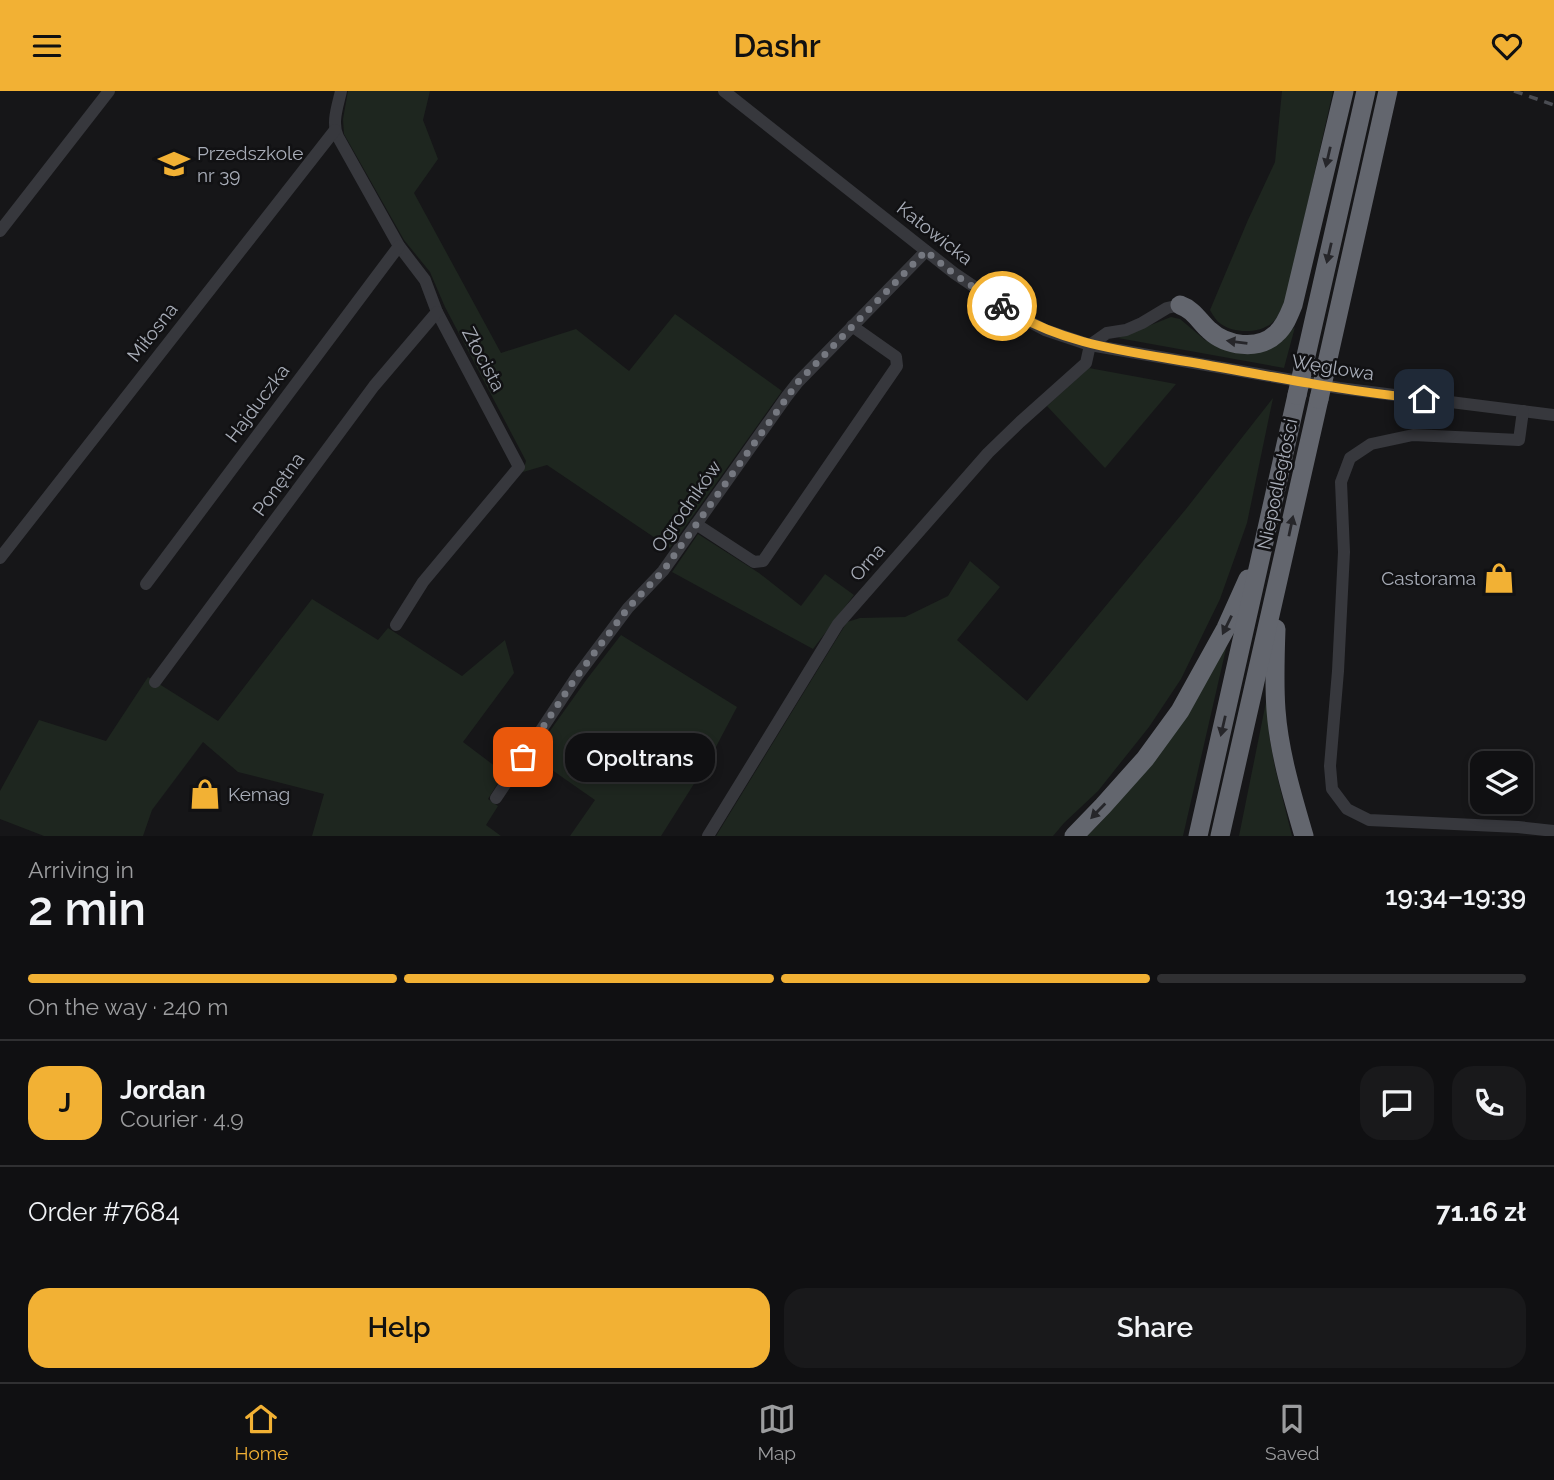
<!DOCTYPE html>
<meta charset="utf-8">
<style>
:root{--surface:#101012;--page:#19191b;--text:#f1f3f6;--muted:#9c9d9f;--line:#303032;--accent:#f2b134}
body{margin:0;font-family:Raleway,sans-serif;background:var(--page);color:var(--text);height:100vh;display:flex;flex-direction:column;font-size:26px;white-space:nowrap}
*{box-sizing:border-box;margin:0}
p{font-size:23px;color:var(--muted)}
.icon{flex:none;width:38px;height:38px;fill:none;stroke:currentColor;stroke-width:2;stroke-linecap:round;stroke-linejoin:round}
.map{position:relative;height:745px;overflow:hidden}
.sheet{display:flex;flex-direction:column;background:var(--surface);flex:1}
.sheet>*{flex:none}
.fabs{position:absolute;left:1470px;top:660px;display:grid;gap:14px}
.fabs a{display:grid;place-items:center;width:63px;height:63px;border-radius:14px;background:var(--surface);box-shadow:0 4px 10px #0003,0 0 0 2px var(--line);font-size:35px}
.pin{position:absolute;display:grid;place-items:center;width:60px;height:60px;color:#fff;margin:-30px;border-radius:14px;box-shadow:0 4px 10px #0006}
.courier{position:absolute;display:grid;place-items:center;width:70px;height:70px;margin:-35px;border:5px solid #f2b134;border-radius:50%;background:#fff;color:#222;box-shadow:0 2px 9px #0007}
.bubble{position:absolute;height:49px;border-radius:21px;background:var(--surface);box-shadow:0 4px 10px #0003,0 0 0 2px var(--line);font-size:23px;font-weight:600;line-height:49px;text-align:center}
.overview em{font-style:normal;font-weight:600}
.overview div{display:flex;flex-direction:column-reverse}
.overview{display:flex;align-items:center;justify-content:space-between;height:119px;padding:0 28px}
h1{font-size:46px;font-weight:600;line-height:52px}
.bar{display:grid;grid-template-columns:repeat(4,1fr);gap:10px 7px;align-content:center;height:84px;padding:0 28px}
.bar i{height:9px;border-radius:5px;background:var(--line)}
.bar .selected{background:var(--accent)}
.bar p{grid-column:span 4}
.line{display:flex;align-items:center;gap:18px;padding:0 28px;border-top:2px solid var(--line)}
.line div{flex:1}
.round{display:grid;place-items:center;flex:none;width:74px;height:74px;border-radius:21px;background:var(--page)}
.primary-button{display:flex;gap:14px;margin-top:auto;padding:14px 28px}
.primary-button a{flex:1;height:80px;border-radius:21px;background:var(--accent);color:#111;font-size:28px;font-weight:600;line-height:80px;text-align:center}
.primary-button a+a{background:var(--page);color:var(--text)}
header{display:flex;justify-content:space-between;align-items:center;height:91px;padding:0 28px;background:var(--accent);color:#111;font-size:32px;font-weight:600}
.dock{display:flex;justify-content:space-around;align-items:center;height:98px;border-top:2px solid var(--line);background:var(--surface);font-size:19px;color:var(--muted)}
.dock a{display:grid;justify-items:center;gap:4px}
.dock .selected{color:var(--accent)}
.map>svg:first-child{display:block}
.green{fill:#1e261f}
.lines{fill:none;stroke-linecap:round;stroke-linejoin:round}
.minor{stroke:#37383d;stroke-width:12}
.highway{stroke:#63666e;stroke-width:19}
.rail{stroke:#4a4c52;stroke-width:3.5;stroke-dasharray:9 7;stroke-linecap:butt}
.highway-bridge{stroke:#63666e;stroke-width:19}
.oneway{fill:#26262a}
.done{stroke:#757880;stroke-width:7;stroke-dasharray:0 12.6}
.route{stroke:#f2b134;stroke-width:9}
.labels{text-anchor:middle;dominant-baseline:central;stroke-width:5;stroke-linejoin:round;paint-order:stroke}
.poi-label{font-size:19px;fill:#a8adb8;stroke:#111113;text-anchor:start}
.street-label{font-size:19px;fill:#a8adb8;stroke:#111113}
</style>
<header><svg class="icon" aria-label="menu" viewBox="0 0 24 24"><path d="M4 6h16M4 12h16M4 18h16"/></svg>Dashr<svg class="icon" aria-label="heart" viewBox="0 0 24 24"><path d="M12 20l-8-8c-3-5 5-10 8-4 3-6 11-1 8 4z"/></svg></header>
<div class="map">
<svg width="1554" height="745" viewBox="0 0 1554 745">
<rect width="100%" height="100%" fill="#161618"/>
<g class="green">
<polygon points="348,0 430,0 423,29 438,68 414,102 501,262 576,238 629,280 675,223 782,300 670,457 547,374 523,381 526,370 445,216 430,181 404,149 344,43 343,28"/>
<path d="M1282,0H1333L1286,209C1282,215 1279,224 1275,229C1263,243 1234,243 1221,233C1216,230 1213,224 1210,219L1248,129L1275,71Z"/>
<polygon points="1171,226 1180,228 1205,249 1221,256 1281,249 1295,236 1284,277 1118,247"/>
<polygon points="1089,277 1176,293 1105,377 1047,315"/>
<polygon points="1273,307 1247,432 1220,508 1181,588 1149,636 1098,700 1064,732 1053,745 716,745 847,531 860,527 905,526 948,505 970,470 1000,496 957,549 1027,610 1186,418"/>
<polygon points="698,443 759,482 801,515 825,483 854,504 813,558 672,481"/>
<polygon points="312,508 378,549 388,537 462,585 505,549 514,582 463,651 504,682 488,708 498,715 486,734 501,745 312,745 324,703 238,681 203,651 152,719 143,745 44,745 0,728 0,700 39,629 106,650 148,586 218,630"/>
<polygon points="621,544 737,616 709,669 661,745 570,745 595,709 532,665 587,588"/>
<polygon points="1228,549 1183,745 1087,745 1100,732 1142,684"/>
<polygon points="1267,606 1269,644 1275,677 1292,745 1239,745"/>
</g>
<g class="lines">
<g class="minor">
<path d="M341,0C338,14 331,32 338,46L399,155L425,189L437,221L519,376L423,491L396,534"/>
<polyline points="724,0 954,182 1013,222 1045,239 1090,254 1339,297 1554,324"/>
<polyline points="0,140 109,0"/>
<polyline points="1090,254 1107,242 1126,239 1142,232 1167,217 1180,214"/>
<polyline points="1523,320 1519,349 1413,344 1371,353 1350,367 1341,391 1344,461 1338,580 1330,675 1332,698 1347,718 1369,729 1518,736 1554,740"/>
<polyline points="696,433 754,471 763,470 897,275 896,266 852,235"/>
<polyline points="0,467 335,39"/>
<polyline points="146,493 399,155"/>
<polyline points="155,591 374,295 437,221"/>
<polyline points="496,707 577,585 628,517 663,480 787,305 798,291 926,160"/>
<polyline points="708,745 838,533 988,362 1020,331 1086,272 1090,254"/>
</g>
<g class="highway">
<path d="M1180,214C1194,219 1199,230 1209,239C1226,255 1258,260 1276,243C1285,235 1289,224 1293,214L1344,0"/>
<polyline points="1303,278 1366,0"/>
<polyline points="1325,281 1388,0"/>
<path d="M1276,538C1275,565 1274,592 1276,619C1279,661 1292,704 1304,745"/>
<polyline points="1074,745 1103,715 1145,668 1180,620 1226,537 1248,488"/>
<polyline points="1198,745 1297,304"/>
<polyline points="1220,745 1319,308"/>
</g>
<polyline class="rail" points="1514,0 1554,14"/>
<g class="highway-bridge">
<polyline points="1297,304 1303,278"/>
<polyline points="1319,308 1325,281"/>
</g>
</g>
<defs><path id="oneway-solid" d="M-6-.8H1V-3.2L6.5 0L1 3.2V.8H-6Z" transform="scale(1.75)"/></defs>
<g class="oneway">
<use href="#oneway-solid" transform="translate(1328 66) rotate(103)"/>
<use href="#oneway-solid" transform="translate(1329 162) rotate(103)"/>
<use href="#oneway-solid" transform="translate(1237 251) rotate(-173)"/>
<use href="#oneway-solid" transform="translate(1291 435) rotate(-78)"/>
<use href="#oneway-solid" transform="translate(1227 534) rotate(116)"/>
<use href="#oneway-solid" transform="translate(1223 635) rotate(103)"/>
<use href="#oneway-solid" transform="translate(1098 720) rotate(134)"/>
</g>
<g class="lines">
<polyline class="done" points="523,666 577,585 628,517 663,480 798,291 926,160 954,183 1002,215"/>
<path class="route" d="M1002,215C1064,256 1135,261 1207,274C1279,287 1351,301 1424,308"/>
</g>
<defs>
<symbol id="school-bare" viewBox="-9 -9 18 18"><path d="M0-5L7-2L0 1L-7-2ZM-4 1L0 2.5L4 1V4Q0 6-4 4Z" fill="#f2b134" stroke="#111113" stroke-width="2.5" paint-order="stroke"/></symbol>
<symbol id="shop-bare" viewBox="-9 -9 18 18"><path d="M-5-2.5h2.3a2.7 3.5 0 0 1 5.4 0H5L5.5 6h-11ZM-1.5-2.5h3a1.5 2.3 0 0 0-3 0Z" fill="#f2b134" stroke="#111113" stroke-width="2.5" paint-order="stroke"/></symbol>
</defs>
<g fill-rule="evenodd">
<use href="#school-bare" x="152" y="51" width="44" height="44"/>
<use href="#shop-bare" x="1477" y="465" width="44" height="44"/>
<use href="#shop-bare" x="183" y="681" width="44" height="44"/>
</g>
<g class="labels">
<g class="poi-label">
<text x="197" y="62">Przedszkole<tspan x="197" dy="22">nr 39</tspan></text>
<text x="1476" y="487" text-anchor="end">Castorama</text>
<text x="228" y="703">Kemag</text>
</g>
<g class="street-label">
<text transform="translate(935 142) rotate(38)">Katowicka</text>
<text transform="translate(152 241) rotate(-52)">Miłosna</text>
<text transform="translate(484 268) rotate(62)">Złocista</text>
<text transform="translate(1333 276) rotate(9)">Węglowa</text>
<text transform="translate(257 312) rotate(-53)">Hajduczka</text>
<text transform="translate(278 393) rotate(-54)">Ponętna</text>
<text transform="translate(1277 393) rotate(-78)">Niepodległości</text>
<text transform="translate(686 415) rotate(-55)">Ogrodników</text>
<text transform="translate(867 471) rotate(-49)">Orna</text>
</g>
</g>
</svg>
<div class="fabs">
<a><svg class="icon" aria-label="layers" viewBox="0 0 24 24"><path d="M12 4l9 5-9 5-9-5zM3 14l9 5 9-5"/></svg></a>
</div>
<div class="pin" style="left:523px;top:666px;background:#ea580c"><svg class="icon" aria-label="bag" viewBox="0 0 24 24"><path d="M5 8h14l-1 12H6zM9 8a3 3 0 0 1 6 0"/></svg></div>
<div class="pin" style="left:1424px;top:308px;background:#1f2937"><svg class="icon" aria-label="home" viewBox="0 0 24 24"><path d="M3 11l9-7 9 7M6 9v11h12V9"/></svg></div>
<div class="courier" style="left:1002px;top:215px"><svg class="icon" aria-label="bike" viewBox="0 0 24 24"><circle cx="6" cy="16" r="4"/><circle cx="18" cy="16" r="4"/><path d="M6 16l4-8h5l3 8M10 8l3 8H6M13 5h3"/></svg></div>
<div class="bubble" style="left:565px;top:642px;width:150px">Opoltrans</div>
</div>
<section class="sheet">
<div class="overview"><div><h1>2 min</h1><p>Arriving in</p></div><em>19:34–19:39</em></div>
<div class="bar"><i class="selected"></i><i class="selected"></i><i class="selected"></i><i></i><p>On the way · 240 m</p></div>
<div class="line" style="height:126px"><b class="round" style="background:var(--accent);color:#111">J</b><div><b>Jordan</b><p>Courier · 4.9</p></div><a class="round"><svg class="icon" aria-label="chat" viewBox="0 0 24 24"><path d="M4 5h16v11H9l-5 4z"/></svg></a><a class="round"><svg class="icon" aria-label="phone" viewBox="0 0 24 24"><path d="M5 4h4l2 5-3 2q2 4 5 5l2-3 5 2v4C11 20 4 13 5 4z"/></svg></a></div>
<div class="line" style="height:91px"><div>Order #7684</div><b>71.16 zł</b></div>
<div class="primary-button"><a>Help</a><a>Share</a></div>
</section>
<nav class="dock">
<a class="selected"><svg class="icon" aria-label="home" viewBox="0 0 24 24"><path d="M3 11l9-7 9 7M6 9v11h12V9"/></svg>Home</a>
<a><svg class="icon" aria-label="map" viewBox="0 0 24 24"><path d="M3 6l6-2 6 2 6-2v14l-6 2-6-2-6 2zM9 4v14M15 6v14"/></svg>Map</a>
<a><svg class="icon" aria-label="saved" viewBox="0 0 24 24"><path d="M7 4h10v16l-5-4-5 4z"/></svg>Saved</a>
</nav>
